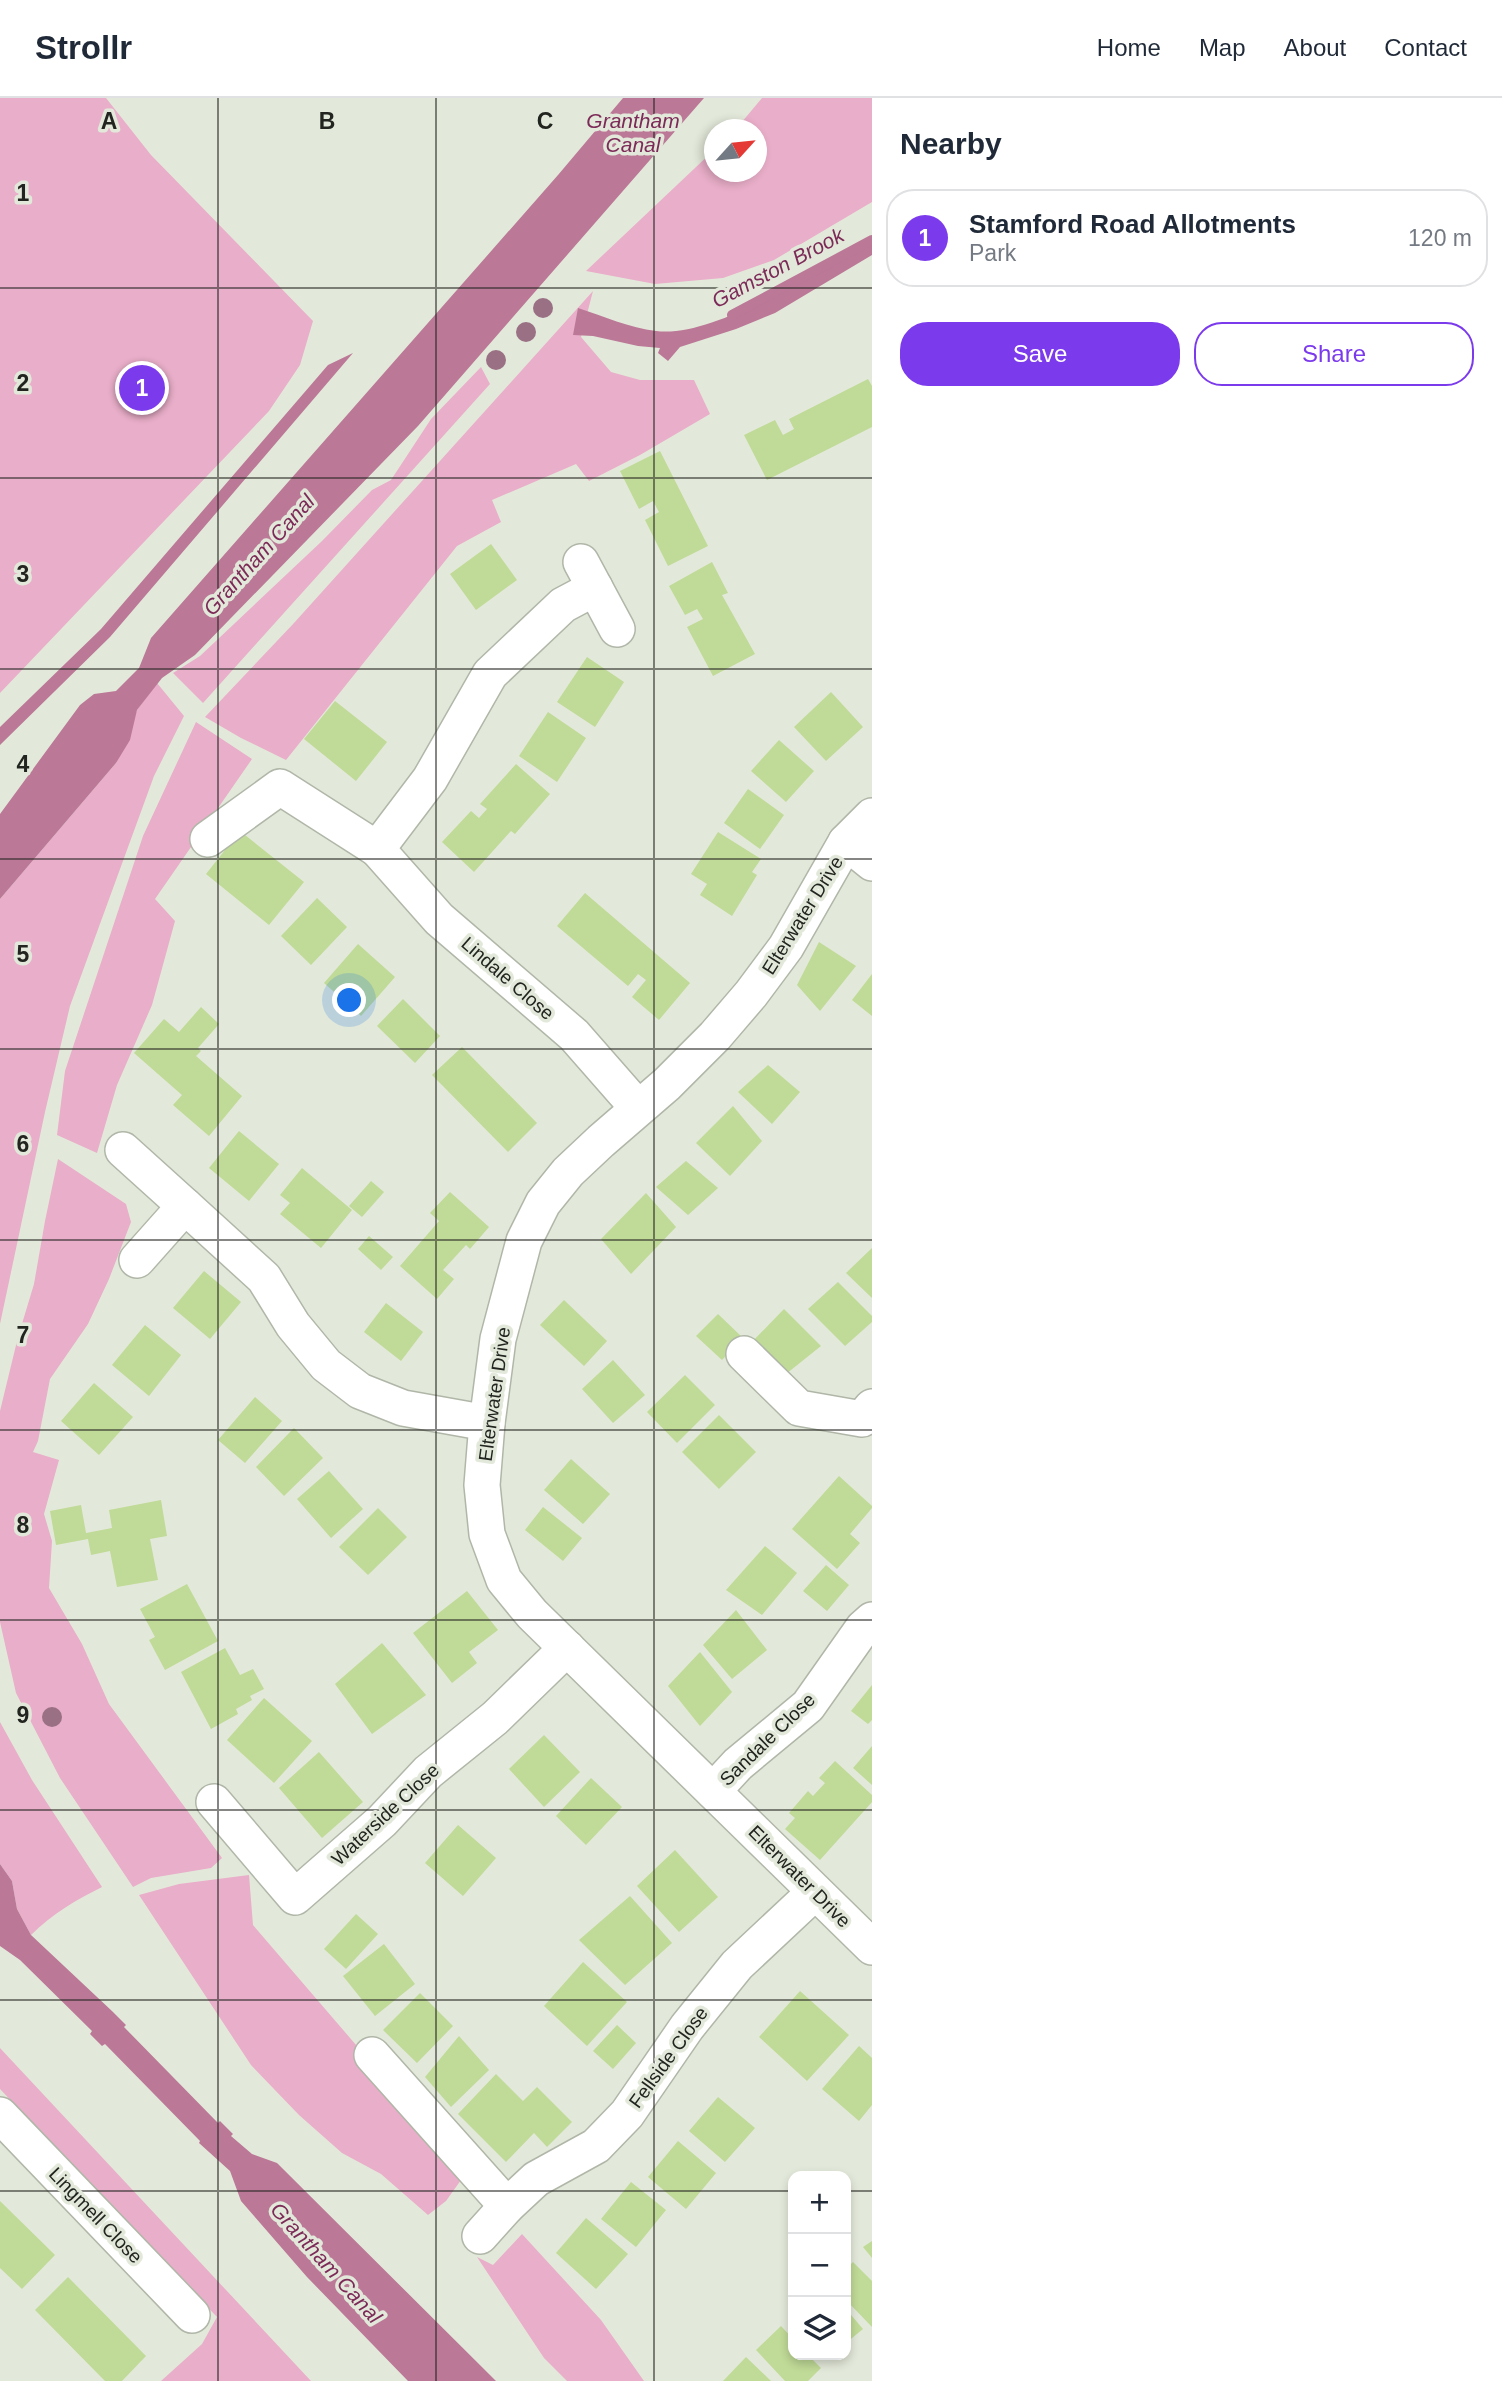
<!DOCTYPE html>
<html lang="en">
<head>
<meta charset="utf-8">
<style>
  body { margin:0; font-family:Helvetica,sans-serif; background:#f2f2f3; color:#1f2937 }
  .controls { position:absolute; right:21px; bottom:21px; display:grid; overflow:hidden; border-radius:14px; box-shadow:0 4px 10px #0003 }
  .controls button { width:63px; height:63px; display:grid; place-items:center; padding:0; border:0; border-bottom:2px solid #e0e1e3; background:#fff; color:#1f2937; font:35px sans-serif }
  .compass { position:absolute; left:704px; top:21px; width:63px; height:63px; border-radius:50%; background:#fff; box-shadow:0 4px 10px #0003; rotate:63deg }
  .you { position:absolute; left:350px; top:903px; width:24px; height:24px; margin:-18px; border:5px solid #fff; border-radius:50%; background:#1a73e8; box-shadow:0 0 0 10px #1a73e833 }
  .badge { display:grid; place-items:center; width:46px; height:46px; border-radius:50%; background:#7c3aed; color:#fff; font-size:23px; font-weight:700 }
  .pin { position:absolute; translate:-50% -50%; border:4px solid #fff; box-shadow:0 2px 7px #0006 }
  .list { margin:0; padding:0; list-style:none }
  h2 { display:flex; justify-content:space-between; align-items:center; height:91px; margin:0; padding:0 28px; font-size:30px }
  h2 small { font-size:23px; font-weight:400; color:#747a83 }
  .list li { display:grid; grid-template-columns:46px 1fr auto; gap:21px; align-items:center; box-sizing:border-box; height:98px; margin:0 14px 14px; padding:0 14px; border:2px solid #e0e1e3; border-radius:28px }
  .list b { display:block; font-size:26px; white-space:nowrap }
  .list p { margin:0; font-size:23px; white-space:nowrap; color:#747a83 }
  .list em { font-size:23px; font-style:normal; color:#747a83 }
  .actions { display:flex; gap:14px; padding:21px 28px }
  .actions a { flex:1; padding:16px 0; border:2px solid #7c3aed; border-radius:28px; text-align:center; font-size:24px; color:#7c3aed }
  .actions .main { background:#7c3aed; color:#fff }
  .icon { flex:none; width:38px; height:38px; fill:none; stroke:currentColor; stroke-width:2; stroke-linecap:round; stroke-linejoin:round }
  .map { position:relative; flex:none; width:872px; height:2283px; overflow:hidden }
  header { display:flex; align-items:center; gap:42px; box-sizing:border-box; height:98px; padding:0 35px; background:#fff; border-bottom:2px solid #e0e1e3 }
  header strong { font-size:33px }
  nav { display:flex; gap:38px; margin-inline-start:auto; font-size:24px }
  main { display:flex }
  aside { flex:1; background:#fff }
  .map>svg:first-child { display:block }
  .green { fill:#e9aec9 }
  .water { fill:#bb7897 }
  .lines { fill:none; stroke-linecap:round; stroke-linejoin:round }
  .stream { stroke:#bb7897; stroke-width:10 }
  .building { fill:#c0da97 }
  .minor-casing { stroke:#b0b7a8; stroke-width:38 }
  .minor { stroke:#fff; stroke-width:35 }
  .tree { fill:#9a7084 }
  .grid { fill:none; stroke:#22251f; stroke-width:2; stroke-opacity:0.55 }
  .labels { text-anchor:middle; stroke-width:7; stroke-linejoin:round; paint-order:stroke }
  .street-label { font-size:19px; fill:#22251f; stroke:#e3e9da }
  .water-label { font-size:21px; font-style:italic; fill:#7c2a57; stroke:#e3e9da }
  .grid-label { font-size:23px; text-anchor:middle; font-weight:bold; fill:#22251f; stroke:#e3e9da; stroke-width:7; stroke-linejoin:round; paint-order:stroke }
</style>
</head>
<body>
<header>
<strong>Strollr</strong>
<nav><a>Home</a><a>Map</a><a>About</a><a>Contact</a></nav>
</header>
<main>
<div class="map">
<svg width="872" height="2283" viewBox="0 0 872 2283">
  <rect width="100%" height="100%" fill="#e3e9da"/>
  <g class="green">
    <path d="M0 0H106L151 57 313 223 300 267 269 313 0 595Z"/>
    <path d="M762 0H872V104L774 162 723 180 655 186 586 173 714 52 715 74H757V32L736 31Z"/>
    <path d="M593 193 581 239 611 274 640 282H694L710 316 640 357 589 383 576 366 492 402 501 424 457 448 286 662 241 640 205 619 294 525Z"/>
    <path d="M481 269 490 286 203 605 173 575 200 558 322 443 372 392 391 382 431 321Z"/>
    <path d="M157 585 184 618 154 678 70 908 45 1014 0 1226V801L116 665 137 612Z"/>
    <path d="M196 624 252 661 155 801 175 823 152 907 117 987 97 1055 57 1037 65 973 143 738Z"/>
    <path d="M58 1061 126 1106 131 1124 109 1181 88 1226 50 1281 38 1343 33 1354 59 1362 44 1416 52 1443 49 1490 82 1546 109 1606 222 1760 211 1770 151 1780 133 1789 60 1680 16 1595 0 1524V1313L18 1239 34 1186 45 1123Z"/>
    <path d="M0 1624 32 1682 102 1789C76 1802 52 1816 31 1837L17 1811 12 1783 0 1766Z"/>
    <path d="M249 1777 253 1827 466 2075 446 2103 428 2117 381 2076 342 2055 299 2017 251 1967 139 1797 179 1786Z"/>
    <path d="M0 1950 311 2283H161L202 2246 217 2219 0 1991Z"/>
    <path d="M522 2136 601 2222 644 2283H567L544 2260 477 2159 493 2167Z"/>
  </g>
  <g class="water">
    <path d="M623 0H704L418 328 195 557 162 580 137 612 130 642 116 665 0 801V716L80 607 94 596 116 593 139 570 151 540 558 77Z"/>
    <path d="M872 140V157L775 215 736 231 680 249 668 263 658 255 660 250 638 248 593 238 573 237 578 210C603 218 630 230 656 233 714 241 822 170 872 140Z"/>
    <path d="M353 255 110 539 0 647V629L101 531 328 267Z"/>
    <path d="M0 1766 12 1783 17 1811 31 1837 113 1914 126 1927 124 1929 218 2025 220 2023 233 2036 231 2038 252 2056 277 2065 496 2283H408L307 2179 241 2103 230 2073 199 2045 200 2043 105 1946 102 1948 90 1936 92 1933 20 1862 0 1848Z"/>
  </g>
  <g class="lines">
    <path class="stream" d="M732 217 872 142"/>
  </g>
  <g class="building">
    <path d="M868 281 872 288V329L767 382 744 337 775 322 783 337 794 331 789 321Z"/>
    <path d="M660 353 708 448 668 468 645 422 659 414 653 403 639 411 620 373Z"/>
    <path d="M491 446 517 482 476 512 450 476Z"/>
    <path d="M712 464 728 495 722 497 755 556 713 578 687 529 703 521 697 511 685 517 669 488Z"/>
    <path d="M587 559 624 584 595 629 557 604Z"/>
    <path d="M831 594 863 629 826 663 794 629Z"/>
    <path d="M335 603 387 644 356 683 304 641Z"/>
    <path d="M548 614 586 640 557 684 519 658Z"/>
    <path d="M779 642 814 673 786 704 751 673Z"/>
    <path d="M516 666 550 696 515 736 511 733 474 774 442 744 471 713 479 720 487 711 480 706Z"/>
    <path d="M748 691 784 717 760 751 724 725Z"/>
    <path d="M240 733 304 784 269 827 206 776Z"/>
    <path d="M718 734 761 761 752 774 757 777 732 818 700 797 707 786 691 776Z"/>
    <path d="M585 795 690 885 659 922 632 899 646 882 638 876 628 888 557 828Z"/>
    <path d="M317 800 347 829 311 867 281 838Z"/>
    <path d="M819 844 856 868 820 913 797 887Z"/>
    <path d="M358 846 395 879 361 918 324 885Z"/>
    <path d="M872 876V918L852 902Z"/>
    <path d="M403 901 440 938 415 965 377 928Z"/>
    <path d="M201 909 219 926 198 950 201 953 196 958 242 998 209 1038 173 1007 182 997 134 955 164 921 179 934Z"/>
    <path d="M462 949 537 1025 508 1054 432 977Z"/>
    <path d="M768 967 800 994 772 1026 738 994Z"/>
    <path d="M733 1008 762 1043 730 1078 696 1045Z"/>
    <path d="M239 1033 279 1066 249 1103 209 1070Z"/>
    <path d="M686 1063 718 1090 688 1117 656 1089Z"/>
    <path d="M302 1070 352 1112 321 1150 280 1116 290 1105 280 1097Z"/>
    <path d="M371 1083 384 1094 362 1119 349 1108Z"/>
    <path d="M450 1094 489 1129 470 1151 466 1147 443 1172 454 1181 437 1201 400 1168 439 1123 430 1115Z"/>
    <path d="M646 1095 676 1129 631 1176 601 1141Z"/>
    <path d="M369 1138 393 1159 381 1172 358 1151Z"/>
    <path d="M872 1150V1200L846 1175Z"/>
    <path d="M204 1173 241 1204 210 1241 173 1210Z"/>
    <path d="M838 1184 872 1218V1224L845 1248 808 1211Z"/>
    <path d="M564 1202 607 1243 584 1268 540 1227Z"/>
    <path d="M386 1205 423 1234 401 1263 364 1234Z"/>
    <path d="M784 1211 821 1248 781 1280 751 1245Z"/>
    <path d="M718 1216 743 1240 722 1262 696 1238Z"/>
    <path d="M145 1227 181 1257 149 1298 112 1267Z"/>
    <path d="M613 1262 645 1297 613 1325 582 1291Z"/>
    <path d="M685 1277 715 1307 677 1345 647 1314Z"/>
    <path d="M94 1285 133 1319 99 1357 61 1323Z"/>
    <path d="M255 1299 282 1323 245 1365 218 1342Z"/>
    <path d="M719 1317 756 1354 719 1391 682 1354Z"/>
    <path d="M294 1330 323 1360 284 1398 256 1369Z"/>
    <path d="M571 1361 610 1396 583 1426 544 1392Z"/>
    <path d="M329 1373 363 1411 331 1440 297 1401Z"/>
    <path d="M839 1378 872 1408V1410L850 1436 860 1445 837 1471 792 1431Z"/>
    <path d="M161 1402 167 1438 150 1441 158 1482 117 1489 110 1453 91 1457 88 1441 56 1447 50 1413 81 1407 86 1435 112 1430 109 1412Z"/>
    <path d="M543 1409 582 1440 563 1463 525 1432Z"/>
    <path d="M378 1410 407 1439 368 1477 339 1449Z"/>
    <path d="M765 1448 797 1475 762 1517 726 1492Z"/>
    <path d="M826 1467 849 1487 827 1513 803 1493Z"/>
    <path d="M187 1486 218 1543 165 1572 149 1542 155 1539 140 1511Z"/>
    <path d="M467 1493 498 1532 469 1554 477 1565 452 1585 413 1535Z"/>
    <path d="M736 1512 767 1552 732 1581 703 1547Z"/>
    <path d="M382 1545 426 1597 372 1636 335 1586Z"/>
    <path d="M225 1550 240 1577 253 1571 264 1591 250 1598 252 1602 236 1611 238 1616 211 1631 181 1574Z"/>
    <path d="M700 1554 732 1594 700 1628 668 1588Z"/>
    <path d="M872 1587V1622L868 1626 851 1613Z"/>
    <path d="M264 1600 312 1643 274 1685 227 1642Z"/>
    <path d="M544 1637 580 1674 544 1709 509 1671Z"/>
    <path d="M872 1648V1687L853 1670Z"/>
    <path d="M319 1654 363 1704 322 1740 279 1690Z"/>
    <path d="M835 1663 872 1697V1704L820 1762 785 1731 795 1720 789 1715 808 1693 813 1698 825 1685 819 1680Z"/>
    <path d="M591 1680 622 1709 586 1747 556 1718Z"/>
    <path d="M458 1727 496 1760 463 1798 425 1765Z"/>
    <path d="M675 1752 718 1799 679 1834 637 1788Z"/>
    <path d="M630 1798 672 1845 625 1887 579 1842Z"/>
    <path d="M356 1816 378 1836 346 1871 324 1851Z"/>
    <path d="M384 1846 415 1886 375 1918 343 1878Z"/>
    <path d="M583 1864 627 1904 587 1948 544 1908Z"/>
    <path d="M800 1893 849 1937 807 1983 759 1939Z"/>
    <path d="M420 1895 453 1928 417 1965 383 1932Z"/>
    <path d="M617 1927 636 1945 613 1971 593 1953Z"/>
    <path d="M459 1938 489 1972 451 2009 425 1979Z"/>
    <path d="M859 1948 872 1960V2007L859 2023 822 1991Z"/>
    <path d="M496 1976 523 2003 537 1989 572 2024 547 2049 534 2035 506 2064 458 2016Z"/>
    <path d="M718 1999 755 2030 725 2064 689 2033Z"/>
    <path d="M678 2043 716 2075 686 2111 648 2079Z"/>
    <path d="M631 2084 666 2112 636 2149 601 2121Z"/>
    <path d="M0 2103 55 2157 22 2191 0 2170Z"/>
    <path d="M586 2120 628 2156 596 2191 556 2155Z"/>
    <path d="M872 2143V2160L863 2149Z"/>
    <path d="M853 2164 872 2183V2229L846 2202V2171Z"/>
    <path d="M68 2179 146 2258 122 2283H105L35 2212Z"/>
    <path d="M846 2211 863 2231 846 2245Z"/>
    <path d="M781 2228 793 2241V2257H808L821 2270 808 2283H785L756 2252Z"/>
    <path d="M746 2259 771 2283H723Z"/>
  </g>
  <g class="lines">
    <g class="minor-casing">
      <g id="minor">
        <path d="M581 464 617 531"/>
        <path d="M595 490 563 507 490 576 430 681 377 751 439 821 574 937 638 1010"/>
        <path d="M872 718 846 744 786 849 751 896 715 938 667 986 601 1043 568 1074 543 1105 524 1143 498 1241 487 1325 482 1387 487 1436 504 1482 532 1516 872 1849"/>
        <path d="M208 741 280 689 377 751"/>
        <path d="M846 744 872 765"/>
        <path d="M123 1052 185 1108"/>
        <path d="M137 1162 185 1108 264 1180 293 1227 326 1267 360 1293 403 1310 487 1325"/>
        <path d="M744 1256 799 1310 862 1321 872 1309"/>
        <path d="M713 1693 738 1666 808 1608 863 1530 872 1522"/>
        <path d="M214 1704 295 1799 382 1723 428 1674 495 1620 567 1550"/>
        <path d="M372 1957 507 2108"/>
        <path d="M0 2017 192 2217"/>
        <path d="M480 2138 507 2108 536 2081 596 2048 627 2016 687 1929 737 1867 815 1794"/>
      </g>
    </g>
    <use href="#minor" class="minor"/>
  </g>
  <g class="tree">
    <circle cx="543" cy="210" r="10"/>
    <circle cx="526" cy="234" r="10"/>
    <circle cx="496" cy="262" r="10"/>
    <circle cx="52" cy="1619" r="10"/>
  </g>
  <path class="grid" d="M218 0V2283M436 0V2283M654 0V2283M0 190H872M0 380H872M0 571H872M0 761H872M0 951H872M0 1142H872M0 1332H872M0 1522H872M0 1712H872M0 1902H872M0 2093H793M846 2093H872"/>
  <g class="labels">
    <g class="street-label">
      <text transform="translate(802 817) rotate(-58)" y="7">Elterwater Drive</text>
      <text transform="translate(508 880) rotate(41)" y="7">Lindale Close</text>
      <text transform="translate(494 1296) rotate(-82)" y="7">Elterwater Drive</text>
      <text transform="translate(767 1641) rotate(-44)" y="7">Sandale Close</text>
      <text transform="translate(385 1716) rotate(-43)" y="7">Waterside Close</text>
      <text transform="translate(800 1778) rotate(45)" y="7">Elterwater Drive</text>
      <text transform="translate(668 1959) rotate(-54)" y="7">Fellside Close</text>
      <text transform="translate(96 2117) rotate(46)" y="7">Lingmell Close</text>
    </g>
    <g class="water-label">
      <text x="633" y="30">Grantham<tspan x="633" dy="24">Canal</tspan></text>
      <text transform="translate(778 170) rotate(-28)" y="7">Gamston Brook</text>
      <text transform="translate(259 457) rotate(-48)" y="7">Grantham Canal</text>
      <text transform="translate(326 2165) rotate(48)" y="7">Grantham Canal</text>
    </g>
  </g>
  <g class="grid-label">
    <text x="109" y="31">A</text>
    <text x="327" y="31">B</text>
    <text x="545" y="31">C</text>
    <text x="23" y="103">1</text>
    <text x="23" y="293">2</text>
    <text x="23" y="484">3</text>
    <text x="23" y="674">4</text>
    <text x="23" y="864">5</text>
    <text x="23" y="1054">6</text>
    <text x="23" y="1245">7</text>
    <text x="23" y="1435">8</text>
    <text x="23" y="1625">9</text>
  </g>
</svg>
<div class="controls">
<button>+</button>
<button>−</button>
<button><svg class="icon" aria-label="layers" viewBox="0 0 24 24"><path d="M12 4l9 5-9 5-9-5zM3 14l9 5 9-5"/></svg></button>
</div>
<svg class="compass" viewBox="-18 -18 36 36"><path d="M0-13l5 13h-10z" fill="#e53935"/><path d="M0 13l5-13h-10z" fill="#747a83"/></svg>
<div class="you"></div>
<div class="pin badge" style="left:142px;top:290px">1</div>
</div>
<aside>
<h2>Nearby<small></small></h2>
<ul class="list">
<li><span class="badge">1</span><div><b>Stamford Road Allotments</b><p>Park</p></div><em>120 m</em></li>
</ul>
<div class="actions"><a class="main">Save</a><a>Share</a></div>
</aside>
</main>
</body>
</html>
